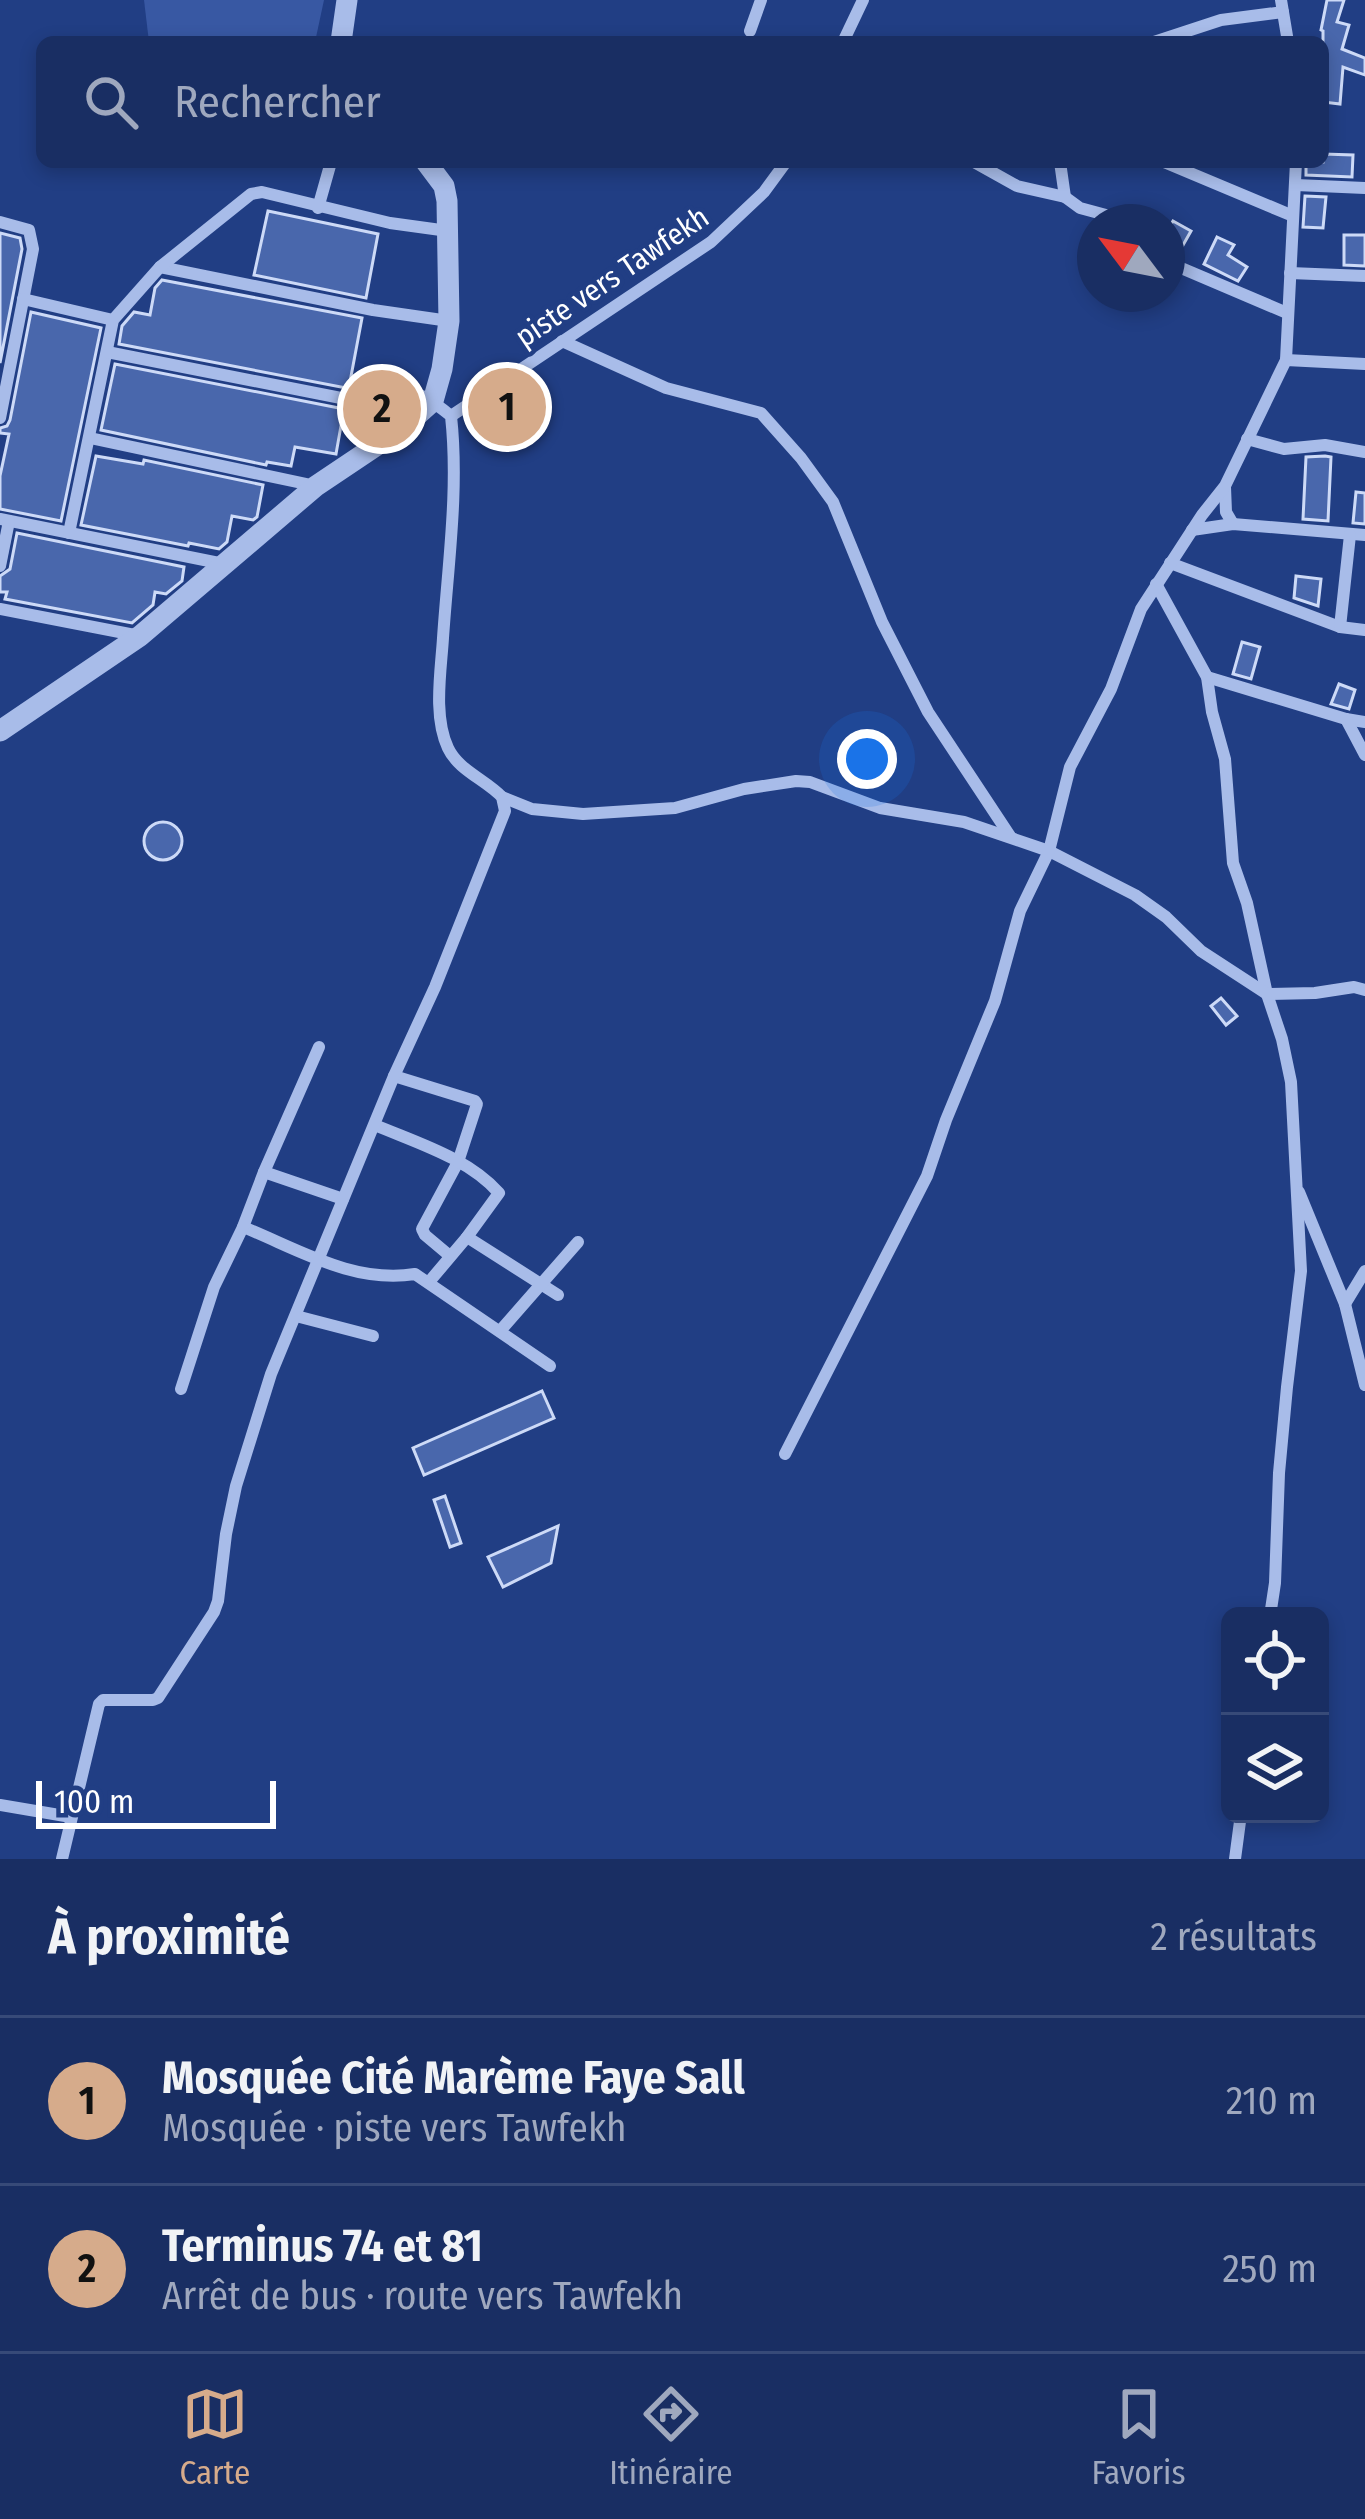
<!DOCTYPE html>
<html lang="fr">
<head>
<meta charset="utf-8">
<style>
  body { margin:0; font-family:"Fira Sans Condensed",sans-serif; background:#223669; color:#f1f3f6 }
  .controls { position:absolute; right:36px; bottom:36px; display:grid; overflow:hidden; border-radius:18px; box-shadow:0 6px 18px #0003 }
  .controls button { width:108px; height:108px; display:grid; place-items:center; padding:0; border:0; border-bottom:3px solid #374a78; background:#192e63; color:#f1f3f6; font:60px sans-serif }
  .compass { position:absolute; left:1077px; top:204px; width:108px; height:108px; border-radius:50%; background:#192e63; box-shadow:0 6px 18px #0003; rotate:302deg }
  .scale { position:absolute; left:36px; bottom:30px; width:240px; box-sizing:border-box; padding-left:12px; border:6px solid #fff; border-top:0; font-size:33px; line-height:42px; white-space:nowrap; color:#fff; -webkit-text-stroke:9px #213e84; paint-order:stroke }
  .you { position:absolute; left:867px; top:759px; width:42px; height:42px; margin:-30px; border:9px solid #fff; border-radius:50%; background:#1a73e8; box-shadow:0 0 0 18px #1a73e833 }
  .badge { display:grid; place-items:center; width:78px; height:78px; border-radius:50%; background:#d6ab8b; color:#111; font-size:39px; font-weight:700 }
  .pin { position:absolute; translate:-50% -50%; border:6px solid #fff; box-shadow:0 3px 12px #0006 }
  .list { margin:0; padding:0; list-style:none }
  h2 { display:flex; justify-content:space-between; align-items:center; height:156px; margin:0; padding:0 48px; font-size:51px }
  h2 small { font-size:39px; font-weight:400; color:#9fa8be }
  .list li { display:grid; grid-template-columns:78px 1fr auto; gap:36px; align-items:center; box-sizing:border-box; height:168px; padding:0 48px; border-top:3px solid #374a78 }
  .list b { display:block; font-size:45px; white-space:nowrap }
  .list p { margin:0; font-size:39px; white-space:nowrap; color:#9fa8be }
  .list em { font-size:39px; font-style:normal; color:#9fa8be }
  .icon { flex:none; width:66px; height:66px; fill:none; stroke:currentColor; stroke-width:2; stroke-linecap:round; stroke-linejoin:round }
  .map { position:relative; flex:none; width:1365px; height:1859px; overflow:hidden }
  .search { position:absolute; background:#192e63; box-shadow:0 6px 18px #0003; left:36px; right:36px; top:36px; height:132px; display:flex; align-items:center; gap:30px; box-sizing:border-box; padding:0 42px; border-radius:18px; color:#9fa8be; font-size:45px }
  .sheet { height:492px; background:#192e63 }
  nav { display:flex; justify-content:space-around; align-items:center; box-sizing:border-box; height:168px; border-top:3px solid #374a78; background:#192e63; font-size:33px; color:#9fa8be }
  nav a { display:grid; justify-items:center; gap:6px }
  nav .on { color:#d6ab8b }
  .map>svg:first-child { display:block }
  .green { fill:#3858a3 }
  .building { fill:#4967ac; stroke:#cddaf7; stroke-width:3 }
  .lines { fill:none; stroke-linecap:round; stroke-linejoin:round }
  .minor { stroke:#a8bce9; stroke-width:12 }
  .tertiary { stroke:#a8bce9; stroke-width:21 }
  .labels { text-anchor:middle; stroke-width:9; stroke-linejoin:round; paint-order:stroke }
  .street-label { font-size:30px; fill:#fff; stroke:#213e84 }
</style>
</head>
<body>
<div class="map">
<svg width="1365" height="1859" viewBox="0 0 1365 1859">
  <rect width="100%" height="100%" fill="#213e84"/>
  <path class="green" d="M144 0H324L315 42H149Z"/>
  <g class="building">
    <path d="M1327 0H1344L1337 22 1349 25 1342 49 1365 58V75L1343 67 1340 104 1323 102V31L1321 30Z"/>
    <path d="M1323 154 1353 155 1352 177 1306 175V162H1323Z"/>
    <path d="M1305 196 1326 197 1323 228 1303 227Z"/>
    <path d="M268 211 378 234 366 298 254 275Z"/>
    <path d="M1173 221 1191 231 1178 254 1167 248V231Z"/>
    <path d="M0 233 20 238 22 249 0 363Z"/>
    <path d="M1344 235H1365V266L1344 265Z"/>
    <path d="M1217 237 1234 245 1228 255 1247 267 1238 281 1204 264Z"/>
    <path d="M162 280 362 318 349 387 346 388 119 344 122 326 134 312 150 315 155 288Z"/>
    <path d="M31 312 101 328 61 521 0 509V476L9 434 0 433V428L7 426 10 420Z"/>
    <path d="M115 364 344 409 336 454 295 447 291 466 267 462 266 465 101 430Z"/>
    <path d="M505 392 523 397 511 433 493 428 496 419 490 417 496 398Z"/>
    <path d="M96 456 143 464 144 460 263 485 257 517 253 520 232 516 227 542 219 549 189 543 188 546 81 525Z"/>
    <path d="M1325 456 1331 457 1328 521 1303 519 1306 457Z"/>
    <path d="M1356 492 1365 493V524L1353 523Z"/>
    <path d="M17 533 184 567 182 581 166 594 155 592 153 605 132 623 5 599 7 592H0V576L10 569Z"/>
    <path d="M1296 576 1321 579 1318 606 1294 598Z"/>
    <path d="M1242 642 1260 647 1251 679 1233 674Z"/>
    <path d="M1339 684 1355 690 1349 709 1331 704Z"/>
    <circle cx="163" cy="841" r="19"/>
    <path d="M1221 998 1237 1016 1226 1025 1211 1006Z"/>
    <path d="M542 1391 554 1418 424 1475 413 1448Z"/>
    <path d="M445 1496 461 1543 450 1547 434 1500Z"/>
    <path d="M558 1526 551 1563 503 1587 488 1557Z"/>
  </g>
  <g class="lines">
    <g class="minor">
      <path d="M1281 0 1288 42"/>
      <path d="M750 31 761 0"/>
      <path d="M843 42 863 0"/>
      <path d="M1154 42 1221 20 1283 12"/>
      <path d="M974 162 1017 186 1065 197 1080 208 1106 215 1122 222"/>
      <path d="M1060 162 1065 197"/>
      <path d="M1164 162 1293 216"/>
      <path d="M1296 185 1365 188"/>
      <path d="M318 208 331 162"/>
      <path d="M0 222 29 230 33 249 0 418"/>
      <path d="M1167 262 1287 313"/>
      <path d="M160 267 373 310 449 321"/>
      <path d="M1290 273 1365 276"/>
      <path d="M23 299 113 320"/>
      <path d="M562 341 666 388 761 413 801 458 833 502 882 622 928 712 1010 836"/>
      <path d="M1286 360 1365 364"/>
      <path d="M451 416 711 242 764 192 786 162"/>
      <path d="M90 438 316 486"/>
      <path d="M1247 439 1284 449 1325 445 1365 452"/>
      <path d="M1225 487 1226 512 1233 524"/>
      <path d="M0 519 224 564"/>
      <path d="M1192 530 1233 524 1365 535"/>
      <path d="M69 533 113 320 160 267 251 194 262 192 390 223 448 231"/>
      <path d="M1170 563 1340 627 1365 630"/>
      <path d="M0 566 9 521"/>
      <path d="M1156 584 1207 677 1212 712 1225 759 1233 863 1247 903 1267 994 1282 1039 1291 1082 1301 1271 1287 1387 1279 1473 1275 1583 1270 1616"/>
      <path d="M0 609 140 636"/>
      <path d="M1340 627 1350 535"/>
      <path d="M1207 677 1346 719 1365 722"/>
      <path d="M1346 719 1365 755"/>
      <path d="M502 797 532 809 583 814 675 808 744 789 796 781 810 782 880 808 964 822 1049 851 1135 895 1166 917 1201 951 1267 994 1315 993 1354 987 1365 990"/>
      <path d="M394 1076 475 1101 477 1104 458 1162 422 1229 425 1235 450 1256"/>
      <path d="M375 1125C417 1143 468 1158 499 1193L467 1237 429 1282"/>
      <path d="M264 1172 343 1199"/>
      <path d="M1299 1192 1345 1304 1365 1385"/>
      <path d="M243 1227C298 1249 353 1284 415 1274L550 1366"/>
      <path d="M467 1237 558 1295"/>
      <path d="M1345 1304 1365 1271"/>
      <path d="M296 1316 373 1336"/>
      <path d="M500 1331 578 1242"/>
      <path d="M181 1389 214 1287 243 1227 264 1172 319 1047"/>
      <path d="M785 1454 927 1176 946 1120 995 1001 1020 911 1049 851 1070 767 1111 689 1141 609 1202 515 1225 486 1286 360 1296 162"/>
      <path d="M0 1805 71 1817"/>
      <path d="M62 1859 99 1704 103 1700H153L158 1698 214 1612 218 1601 226 1534 236 1486 271 1374 394 1076 435 987 505 811 502 797C486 780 458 770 448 748 433 716 441 671 443 638 448 564 459 489 451 416 433 401 411 386 386 388 372 389 360 397 346 399L107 352"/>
      <path d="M1235 1859 1241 1814"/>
    </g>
    <g class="tertiary">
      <path d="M341 42 347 0"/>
      <path d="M0 731 140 636 316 486 404 427 433 401 442 369 449 321 447 201 444 186 426 162"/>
    </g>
  </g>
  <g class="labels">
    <g class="street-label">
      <text transform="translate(612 277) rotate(-34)" y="10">piste vers Tawfekh</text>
    </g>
  </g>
</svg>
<div class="controls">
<button><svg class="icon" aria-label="locate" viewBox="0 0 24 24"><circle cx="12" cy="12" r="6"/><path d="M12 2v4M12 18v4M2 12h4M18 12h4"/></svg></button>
<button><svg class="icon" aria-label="layers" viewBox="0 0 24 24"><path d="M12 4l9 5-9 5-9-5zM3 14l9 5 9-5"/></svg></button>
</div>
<svg class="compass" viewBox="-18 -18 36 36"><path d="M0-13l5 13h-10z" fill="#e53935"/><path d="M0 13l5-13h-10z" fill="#9fa8be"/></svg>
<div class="scale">100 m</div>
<div class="you"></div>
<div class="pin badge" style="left:507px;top:407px">1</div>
<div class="pin badge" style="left:382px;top:409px">2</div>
<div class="search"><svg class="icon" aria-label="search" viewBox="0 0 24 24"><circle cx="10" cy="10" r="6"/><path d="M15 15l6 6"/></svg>Rechercher</div>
</div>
<section class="sheet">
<h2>À proximité<small>2 résultats</small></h2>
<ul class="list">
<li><span class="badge">1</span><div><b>Mosquée Cité Marème Faye Sall</b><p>Mosquée · piste vers Tawfekh</p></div><em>210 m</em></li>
<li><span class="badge">2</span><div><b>Terminus 74 et 81</b><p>Arrêt de bus · route vers Tawfekh</p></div><em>250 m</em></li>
</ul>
</section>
<nav>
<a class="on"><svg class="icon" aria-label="map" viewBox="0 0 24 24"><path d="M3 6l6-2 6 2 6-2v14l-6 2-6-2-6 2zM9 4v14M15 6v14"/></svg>Carte</a>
<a><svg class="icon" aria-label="directions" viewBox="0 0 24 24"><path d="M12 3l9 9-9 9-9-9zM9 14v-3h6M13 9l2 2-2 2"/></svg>Itinéraire</a>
<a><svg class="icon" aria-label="saved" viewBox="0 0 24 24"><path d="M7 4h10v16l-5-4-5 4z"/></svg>Favoris</a>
</nav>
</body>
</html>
